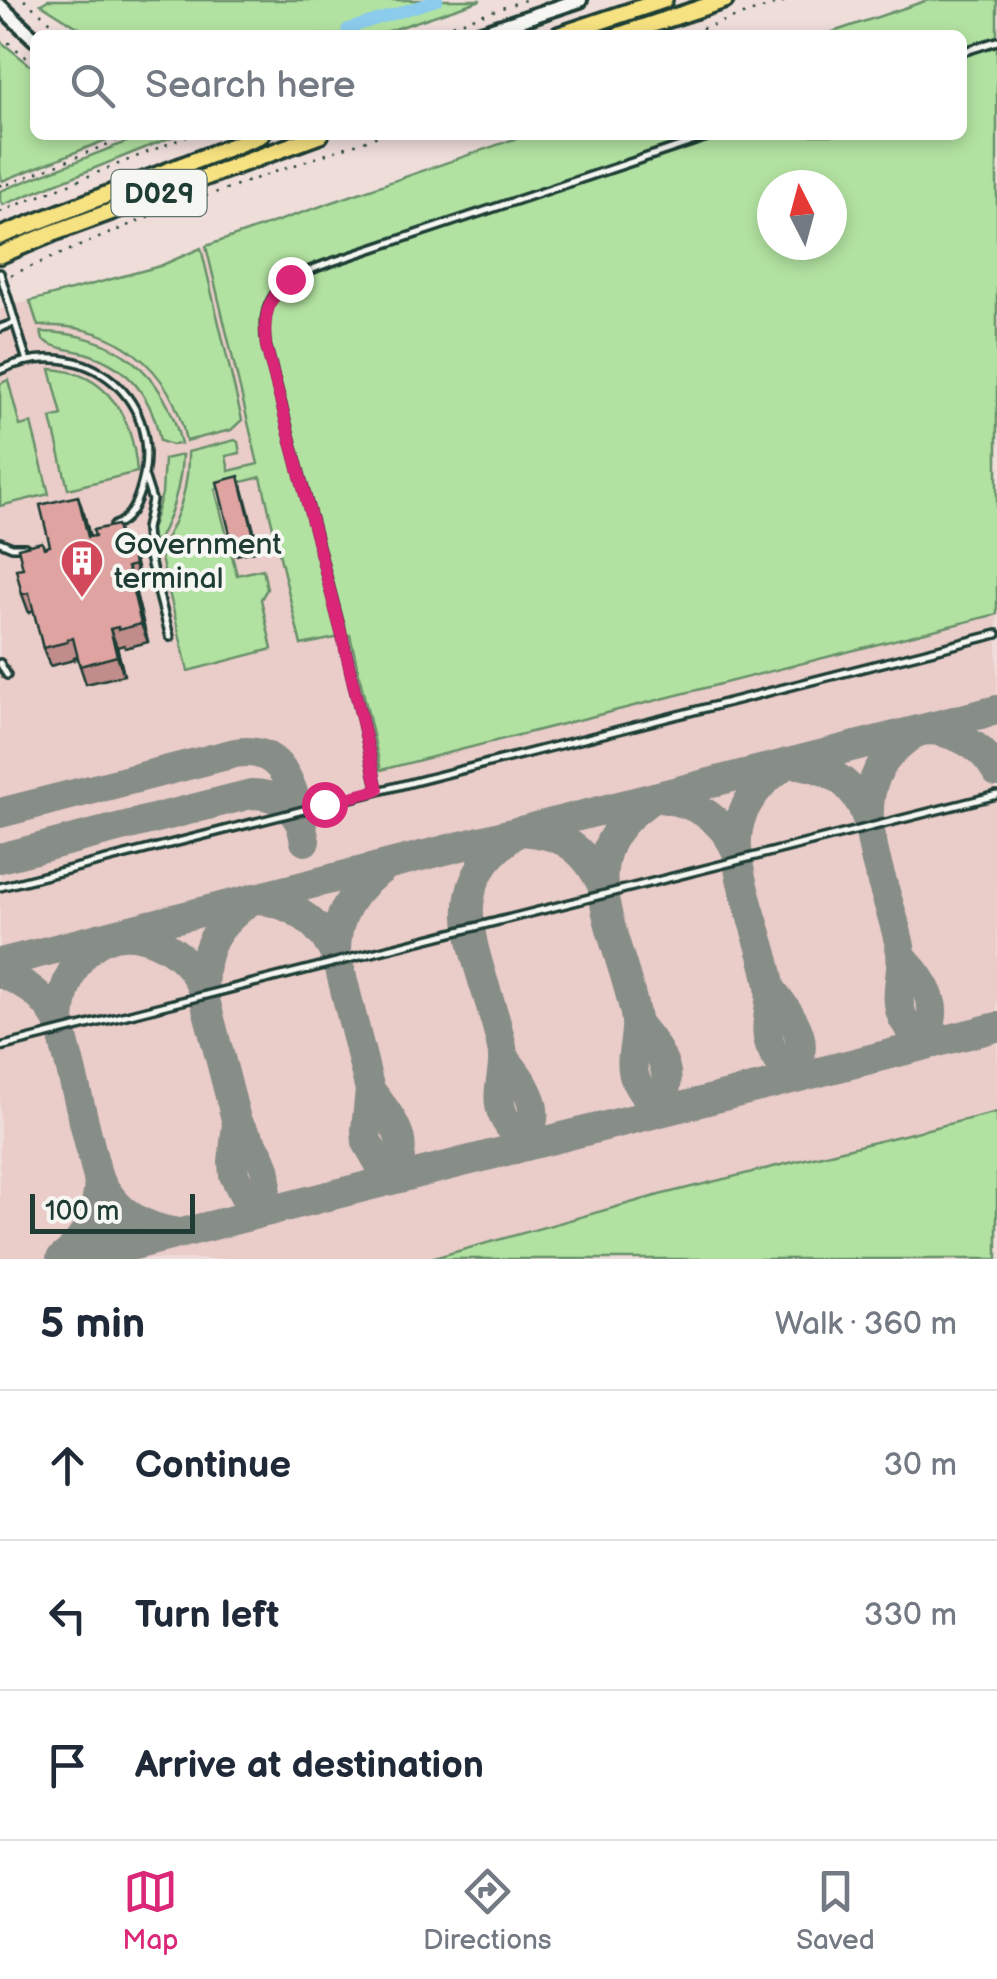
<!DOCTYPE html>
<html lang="en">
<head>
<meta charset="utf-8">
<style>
  body { margin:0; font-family:"Balsamiq Sans",sans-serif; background:#f6f6f7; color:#1f2937 }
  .compass { position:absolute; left:757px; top:170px; width:90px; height:90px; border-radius:50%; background:#fff; box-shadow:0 5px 15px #0003; rotate:354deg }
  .scale { position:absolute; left:30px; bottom:25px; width:165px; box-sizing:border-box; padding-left:10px; border:5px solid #1f3d34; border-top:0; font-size:28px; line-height:35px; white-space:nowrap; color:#1f3d34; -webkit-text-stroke:8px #f6f6f2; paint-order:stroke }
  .stop { position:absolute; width:30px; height:30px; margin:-22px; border:8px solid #db2777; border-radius:50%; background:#fff }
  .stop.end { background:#db2777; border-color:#fff; box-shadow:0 2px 10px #0008 }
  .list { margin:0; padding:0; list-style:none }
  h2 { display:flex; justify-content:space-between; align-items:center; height:130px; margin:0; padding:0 40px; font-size:42px }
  h2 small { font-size:32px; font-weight:400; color:#747a83 }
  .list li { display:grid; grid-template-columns:65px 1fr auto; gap:30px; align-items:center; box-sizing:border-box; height:150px; padding:0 40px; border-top:2px solid #e0e1e3 }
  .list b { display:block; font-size:38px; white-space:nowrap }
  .list em { font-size:32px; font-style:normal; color:#747a83 }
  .icon { flex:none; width:55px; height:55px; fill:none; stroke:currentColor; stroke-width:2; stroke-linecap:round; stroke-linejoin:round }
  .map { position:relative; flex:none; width:997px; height:1259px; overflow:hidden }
  .search { position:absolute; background:#fff; box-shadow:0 5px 15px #0003; left:30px; right:30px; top:30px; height:110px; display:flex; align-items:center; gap:25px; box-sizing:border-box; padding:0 35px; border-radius:15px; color:#747a83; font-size:38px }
  .sheet { height:580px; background:#fff }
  nav { display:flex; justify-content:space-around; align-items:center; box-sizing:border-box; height:140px; border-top:2px solid #e0e1e3; background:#fff; font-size:28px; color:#747a83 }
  nav a { display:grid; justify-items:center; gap:5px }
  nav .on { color:#db2777 }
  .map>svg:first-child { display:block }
  .built { fill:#eaccc9; fill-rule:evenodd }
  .green { fill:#b2e2a1; stroke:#68906a; stroke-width:2.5; fill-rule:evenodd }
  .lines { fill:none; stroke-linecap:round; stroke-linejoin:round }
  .canal { stroke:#8bcbec; stroke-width:11 }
  .taxiway { stroke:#878d87; stroke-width:30 }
  .lane-casing { stroke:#1f3d34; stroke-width:12 }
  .secondary-casing { stroke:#1f3d34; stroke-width:20 }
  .highway-casing { stroke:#1f3d34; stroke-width:22 }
  .path { stroke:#1f3d34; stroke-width:2.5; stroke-dasharray:2.5 8; stroke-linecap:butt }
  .lane { stroke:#f6f6f2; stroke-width:5 }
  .secondary { stroke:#f6f6f2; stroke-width:12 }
  .highway { stroke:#f7e281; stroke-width:15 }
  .wall { fill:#c08d8b; stroke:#1f3d34; stroke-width:2.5 }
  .shaded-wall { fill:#9c7371; stroke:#1f3d34; stroke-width:2.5 }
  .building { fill:#dfa4a2; stroke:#1f3d34; stroke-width:2.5 }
  .route { stroke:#db2777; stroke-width:12 }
  .labels { text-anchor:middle; stroke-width:8; stroke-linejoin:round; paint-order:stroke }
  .shield { fill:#f6f6f2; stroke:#60746d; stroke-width:2.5 }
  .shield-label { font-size:28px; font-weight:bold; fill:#1f3d34 }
  .poi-label { font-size:30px; fill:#1f3d34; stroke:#f6f6f2; text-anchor:start }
</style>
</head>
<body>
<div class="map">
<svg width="997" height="1259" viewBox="0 0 997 1259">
  <rect width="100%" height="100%" fill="#efddda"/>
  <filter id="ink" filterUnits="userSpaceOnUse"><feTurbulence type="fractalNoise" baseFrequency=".01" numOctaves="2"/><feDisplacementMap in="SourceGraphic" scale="20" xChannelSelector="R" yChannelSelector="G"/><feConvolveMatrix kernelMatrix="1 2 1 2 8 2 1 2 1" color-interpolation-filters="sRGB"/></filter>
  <g filter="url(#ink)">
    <path class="built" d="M928 0H997V1259H0V309L160 266 207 246 526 135H962V35H824ZM772 185H832V245H772Z"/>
    <g class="green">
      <path d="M48 0H481L377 35H90L41 4Z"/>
      <path d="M928 0H997V614L381 770 350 635 301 645 261 477 215 489 237 575 263 569 267 589 261 599 272 649 188 671 159 550C178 521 189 487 188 452L235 440 238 442 240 453 226 456 229 471 258 464 206 246 526 135H962V35H824ZM772 185H832V245H772Z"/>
      <path d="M0 41 35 69V135H119L2 181 0 172Z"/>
      <path d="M144 135H177L3 205 0 200V191Z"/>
      <path d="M201 248 242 420 231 430 186 441C172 366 113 322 38 326L30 301 160 266Z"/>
      <path d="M41 332C114 333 165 371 181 444L172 445 160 441C153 399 130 367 88 354 72 349 57 350 43 340Z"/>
      <path d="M50 369C109 372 133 419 137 472L68 489 51 418 62 415Z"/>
      <path d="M8 380 20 426 31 423 49 494 0 506V384Z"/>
      <path d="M182 455C181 485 173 512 159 539L152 540 151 530 162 494 164 459Z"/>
      <path d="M997 1112V1259H430L659 1195Z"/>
    </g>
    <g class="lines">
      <path class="canal" d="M347 29 438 0"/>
      <g class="taxiway">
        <path d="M0 813 235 753C291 744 295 801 305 841"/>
        <path d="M0 858 251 794C273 794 288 802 299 821"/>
        <path d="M381 870C352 890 335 917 336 953L370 1090 366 1129 367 1142 379 1163 390 1172 403 1177"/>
        <path d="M902 956C927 986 950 1016 912 1048"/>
        <path d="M0 963 997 710"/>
        <path d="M0 973C27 983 47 998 60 1025L118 1259"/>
        <path d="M771 989C794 1020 819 1048 782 1081"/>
        <path d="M636 1022C661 1053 684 1082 648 1115"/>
        <path d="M60 1025C60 970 96 915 157 942 179 952 195 968 203 991"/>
        <path d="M934 1043C921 1038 911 1032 904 1020 892 997 904 975 901 952 891 888 837 802 896 748 912 733 921 727 943 732 967 738 985 750 997 772"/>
        <path d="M503 1056C527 1086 551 1117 515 1149"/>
        <path d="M804 1075C788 1070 777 1063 771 1047 762 1027 773 1007 770 986 764 940 730 874 738 829 743 800 764 780 787 763 825 765 856 781 867 819"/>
        <path d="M370 1090C393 1120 420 1151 381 1182"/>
        <path d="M670 1109C654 1104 643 1097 636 1081 627 1061 638 1041 636 1020 630 974 595 907 604 862 609 832 630 814 654 797 692 801 721 815 737 852"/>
        <path d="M237 1123C261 1155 284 1182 248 1216"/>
        <path d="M536 1143C520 1138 510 1131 503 1115 494 1095 505 1075 503 1054 497 1008 462 942 470 897 475 867 496 848 519 831 561 833 584 847 602 885"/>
        <path d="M269 1211 257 1206 245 1197 234 1175 233 1162 237 1123 204 996C200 948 216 925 254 898 294 903 324 924 338 962"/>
        <path d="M61 1259C88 1238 98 1213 99 1179 116 1212 142 1228 179 1233"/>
        <path d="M79 1259 997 1027"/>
      </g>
      <g class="lane-casing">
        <g id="lane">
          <path d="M962 52 997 41"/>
          <path d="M0 273 27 361"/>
          <path d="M0 328 14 323"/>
          <path d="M0 370C85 331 169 399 140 491 135 507 129 520 113 526"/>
          <path d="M145 478 152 500 146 529 148 553 170 637"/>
          <path d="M0 542 12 547H25"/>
          <path d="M0 663 7 675"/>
          <path d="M378 790 342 635 266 345C259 295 282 280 326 264L713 135"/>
          <path d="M0 887 997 634"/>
          <path d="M0 1047 997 795"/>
        </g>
      </g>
      <g class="secondary-casing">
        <g id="secondary">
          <path d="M0 6 35 39"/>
          <path d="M475 35 580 0"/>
        </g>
      </g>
      <g class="highway-casing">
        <g id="highway">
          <path d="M559 35 664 0"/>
          <path d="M620 35 725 0"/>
          <path d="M0 236 261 135"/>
          <path d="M0 255 53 233 320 135"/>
        </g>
      </g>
      <g class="path">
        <path d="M24 0 67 35"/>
        <path d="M423 35 525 0"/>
        <path d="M682 35 789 0"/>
        <path d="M0 36 35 64"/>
        <path d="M0 184 1 187 131 135"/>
        <path d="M0 212 190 135"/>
        <path d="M11 275 160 212 381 135"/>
      </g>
      <use href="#lane" class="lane"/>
      <use href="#secondary" class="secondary"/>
      <use href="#highway" class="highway"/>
    </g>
    <g class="wall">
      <path d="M242 485 259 550 236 555 233 546Z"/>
      <path d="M84 514 90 537 123 543 129 541 141 584 134 586 148 642 125 648 124 645 117 647 124 675 86 684 77 657 74 658V660L50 666 43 648 34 611 29 613 22 594 23 568 45 548 50 546Z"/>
    </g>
    <g class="shaded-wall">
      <path d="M78 496 84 514 94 555 88 537Z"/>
      <path d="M129 541 135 560 141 584 134 565Z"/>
      <path d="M127 567 134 586 148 642 141 624Z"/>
      <path d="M110 629 117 647 124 675 117 656Z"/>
    </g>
    <g class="building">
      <path d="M239 476 255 540 233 546 217 482Z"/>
      <path d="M78 496 88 537 95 536 93 530 117 525 121 543 129 541 134 565 127 567 141 624 118 630V627L110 629 117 656 80 666 73 638 67 640V642L43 648 29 593 22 594 16 569 23 568 18 548 42 542 44 548 50 546 40 505Z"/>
    </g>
  </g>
  <g class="lines" filter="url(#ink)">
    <path class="route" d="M290 279C267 298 263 317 266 346L342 636 378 790 324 804"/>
  </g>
  <defs>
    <g id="building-pin" transform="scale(2.25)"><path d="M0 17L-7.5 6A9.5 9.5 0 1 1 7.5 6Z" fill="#d1495b" stroke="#f6f6f2"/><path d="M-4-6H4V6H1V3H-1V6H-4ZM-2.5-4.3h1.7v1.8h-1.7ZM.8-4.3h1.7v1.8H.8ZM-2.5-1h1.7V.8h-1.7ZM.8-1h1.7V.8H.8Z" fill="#fff"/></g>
  </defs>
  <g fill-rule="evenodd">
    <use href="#building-pin" x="82" y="561"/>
  </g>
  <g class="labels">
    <rect class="shield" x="111.5" y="170" width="95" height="46" rx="8"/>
    <g class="shield-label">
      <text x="159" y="203">D029</text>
    </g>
    <g class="poi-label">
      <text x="114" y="554">Government<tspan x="114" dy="34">terminal</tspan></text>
    </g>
  </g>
</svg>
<svg class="compass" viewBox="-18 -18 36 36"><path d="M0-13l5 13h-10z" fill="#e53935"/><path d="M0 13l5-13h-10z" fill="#747a83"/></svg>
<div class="scale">100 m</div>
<div class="stop" style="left:324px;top:804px"></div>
<div class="stop end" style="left:290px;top:279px"></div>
<div class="search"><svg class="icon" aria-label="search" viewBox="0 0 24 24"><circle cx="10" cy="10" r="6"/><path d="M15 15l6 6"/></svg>Search here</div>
</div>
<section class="sheet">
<h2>5 min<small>Walk · 360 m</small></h2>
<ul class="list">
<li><svg class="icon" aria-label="ahead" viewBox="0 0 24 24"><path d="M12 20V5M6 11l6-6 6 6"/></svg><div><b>Continue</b></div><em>30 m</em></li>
<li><svg class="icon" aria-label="left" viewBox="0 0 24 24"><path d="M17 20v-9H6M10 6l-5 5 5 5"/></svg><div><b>Turn left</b></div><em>330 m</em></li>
<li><svg class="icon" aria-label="arrive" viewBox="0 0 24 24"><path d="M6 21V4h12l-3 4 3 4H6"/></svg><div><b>Arrive at destination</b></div></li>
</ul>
</section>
<nav>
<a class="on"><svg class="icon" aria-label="map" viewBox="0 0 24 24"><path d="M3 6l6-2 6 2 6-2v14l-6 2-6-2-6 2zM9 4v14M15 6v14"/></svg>Map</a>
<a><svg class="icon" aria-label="directions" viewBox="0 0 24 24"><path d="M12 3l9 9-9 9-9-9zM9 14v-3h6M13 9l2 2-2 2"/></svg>Directions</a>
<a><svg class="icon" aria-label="saved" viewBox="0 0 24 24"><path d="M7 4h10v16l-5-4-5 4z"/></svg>Saved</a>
</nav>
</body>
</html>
